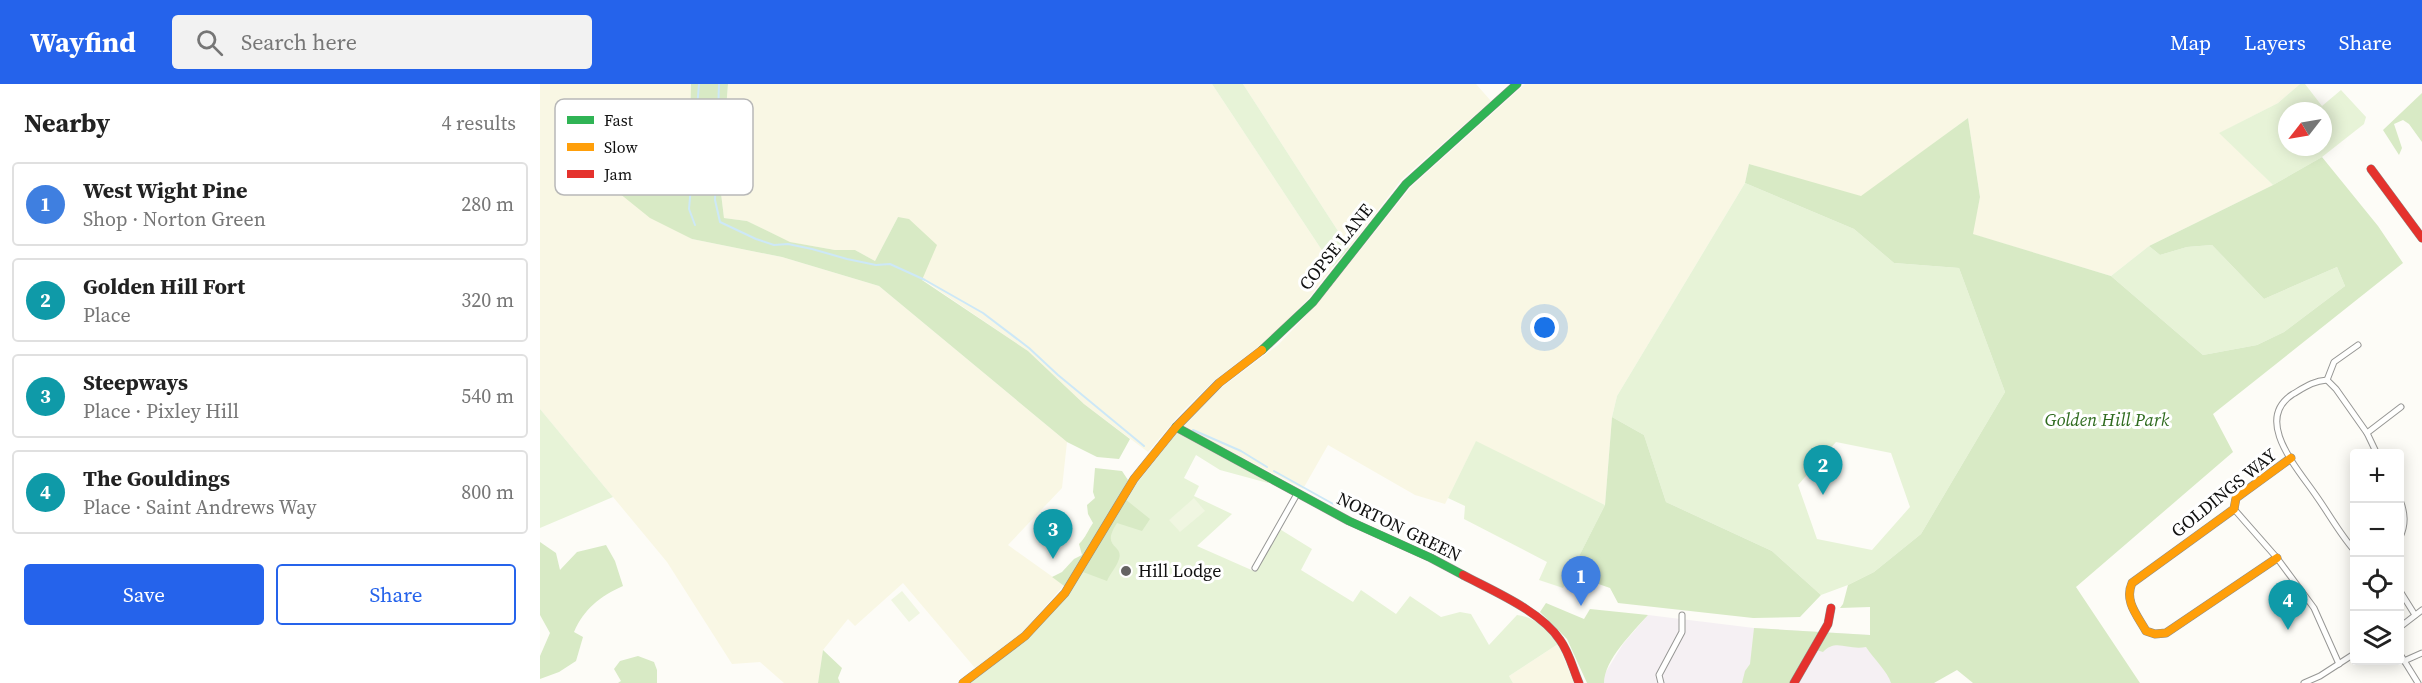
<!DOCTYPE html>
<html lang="en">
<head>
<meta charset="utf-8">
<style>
  body { margin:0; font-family:"Source Serif 4",serif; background:#f2f2f2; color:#222 }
  .controls { position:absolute; right:18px; bottom:18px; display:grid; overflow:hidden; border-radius:6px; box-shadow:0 3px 15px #0003 }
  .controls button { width:54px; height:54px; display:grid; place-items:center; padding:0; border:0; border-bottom:2px solid #e0e0e0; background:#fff; color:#222; font:30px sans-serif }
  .compass { position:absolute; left:1738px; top:18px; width:54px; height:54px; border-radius:50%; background:#fff; box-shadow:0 3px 15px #0003; rotate:239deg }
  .you { position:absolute; left:1005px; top:244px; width:21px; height:21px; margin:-15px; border:4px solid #fff; border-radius:50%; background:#1a73e8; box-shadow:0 0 0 9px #1a73e833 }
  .badge { display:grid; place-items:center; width:39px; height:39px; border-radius:50%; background:#2563eb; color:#fff; font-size:20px; font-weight:700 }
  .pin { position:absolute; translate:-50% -50px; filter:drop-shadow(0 2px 3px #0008) }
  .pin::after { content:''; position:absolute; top:32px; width:21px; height:18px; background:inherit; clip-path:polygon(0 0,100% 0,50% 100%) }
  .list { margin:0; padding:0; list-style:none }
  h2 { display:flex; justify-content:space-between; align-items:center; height:78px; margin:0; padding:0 24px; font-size:26px }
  h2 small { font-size:20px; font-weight:400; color:#767676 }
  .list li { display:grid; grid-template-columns:39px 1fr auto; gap:18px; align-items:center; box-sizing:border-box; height:84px; margin:0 12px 12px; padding:0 12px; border:2px solid #e0e0e0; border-radius:6px }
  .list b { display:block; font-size:22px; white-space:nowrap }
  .list p { margin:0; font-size:20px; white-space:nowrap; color:#767676 }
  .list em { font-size:20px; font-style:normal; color:#767676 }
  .actions { display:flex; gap:12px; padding:18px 24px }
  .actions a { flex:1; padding:14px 0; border:2px solid #2563eb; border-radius:6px; text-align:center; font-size:21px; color:#2563eb }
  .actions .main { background:#2563eb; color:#fff }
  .icon { flex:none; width:33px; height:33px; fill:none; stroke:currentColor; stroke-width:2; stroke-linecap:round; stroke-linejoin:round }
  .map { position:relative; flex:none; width:1882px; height:599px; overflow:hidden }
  header { display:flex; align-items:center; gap:36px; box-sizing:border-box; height:84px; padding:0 30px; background:#2563eb; color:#fff }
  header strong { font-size:28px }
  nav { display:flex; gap:33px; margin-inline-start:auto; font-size:21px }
  .search { width:420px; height:54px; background:#f2f2f2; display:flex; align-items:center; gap:15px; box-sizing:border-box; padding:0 21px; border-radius:6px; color:#767676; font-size:22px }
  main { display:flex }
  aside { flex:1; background:#fff }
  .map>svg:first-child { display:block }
  .industrial { fill:#f5f0f3 }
  .farmland { fill:#f9f7e4 }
  .green { fill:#e7f3d7; fill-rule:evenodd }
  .forest { fill:#d8eac5 }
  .pitch { fill:#f0f6e1 }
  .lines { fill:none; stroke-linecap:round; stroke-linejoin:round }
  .stream { stroke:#cde8f7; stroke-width:2 }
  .street-casing { stroke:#979795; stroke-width:7 }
  .fast-casing { stroke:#8e8d8b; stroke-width:9 }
  .slow-casing { stroke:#8e8d8b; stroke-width:9 }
  .jam-casing { stroke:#8e8d8b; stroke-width:9 }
  .street { stroke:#fffffe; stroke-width:5 }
  .fast { stroke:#30b455; stroke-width:8 }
  .slow { stroke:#ff9f0a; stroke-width:8 }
  .jam { stroke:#e5322d; stroke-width:8 }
  .poi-dot { fill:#646362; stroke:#fff; stroke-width:2 }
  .labels { text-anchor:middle; stroke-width:6; stroke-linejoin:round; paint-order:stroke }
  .street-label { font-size:18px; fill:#111; stroke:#fff }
  .park-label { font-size:18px; font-style:italic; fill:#2f6b1f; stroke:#fff }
  .poi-label { font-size:18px; fill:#111; stroke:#fff; text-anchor:start }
  .key { fill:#fff; stroke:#b8b8b8; stroke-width:1.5 }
  .key-label { font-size:16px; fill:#111 }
</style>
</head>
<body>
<header>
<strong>Wayfind</strong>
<div class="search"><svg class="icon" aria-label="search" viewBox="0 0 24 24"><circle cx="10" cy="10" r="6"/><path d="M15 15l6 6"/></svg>Search here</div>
<nav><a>Map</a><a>Layers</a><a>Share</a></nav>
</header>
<main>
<aside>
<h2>Nearby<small>4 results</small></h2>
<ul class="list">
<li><span class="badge" style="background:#3f7fe0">1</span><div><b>West Wight Pine</b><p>Shop · Norton Green</p></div><em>280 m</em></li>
<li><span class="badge" style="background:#0f9aa8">2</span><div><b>Golden Hill Fort</b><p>Place</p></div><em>320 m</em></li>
<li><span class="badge" style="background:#0f9aa8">3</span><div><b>Steepways</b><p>Place · Pixley Hill</p></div><em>540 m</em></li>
<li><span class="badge" style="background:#0f9aa8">4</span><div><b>The Gouldings</b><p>Place · Saint Andrews Way</p></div><em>800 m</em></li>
</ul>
<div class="actions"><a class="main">Save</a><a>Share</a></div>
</aside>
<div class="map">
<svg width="1882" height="599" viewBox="0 0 1882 599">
  <rect width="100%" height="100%" fill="#fdfcf7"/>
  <path class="industrial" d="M1108 531 1214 544 1330 551 1361 599H1064V591L1083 560Z"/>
  <g class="farmland">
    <path d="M0 0H151L149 73 81 103 79 109 152 155 242 173 339 202 527 358 522 404 468 461 524 501 483 548 435 584 363 499 315 542 308 535 283 566 278 599H244L220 578 192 580 127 478 0 325Z"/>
    <path d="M188 0H672L793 183 769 214 732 252 676 295 641 329 608 368 544 320 488 267 382 195 358 133 335 177 315 166H295L249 158 207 137 184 134 180 101Z"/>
    <path d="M703 0H936L951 17 861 96 809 164Z"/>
    <path d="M985 0H1760L1738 19 1680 49 1733 101 1609 162 1571 192 1432 150 1440 113 1428 34 1321 113 1209 80 1205 99 1077 312 1072 333 1065 421 936 358 905 420 875 411 788 361 763 405 642 342 681 304 738 261 777 220 871 103Z"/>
    <path d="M1018 560 1034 599H973L969 592Z"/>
  </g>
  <g class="green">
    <path d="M672 0H703L809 164 793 183Z"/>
    <path d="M1760 0H1765L1782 22 1801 6 1826 33 1824 40 1782 73 1733 101 1679 49 1738 19ZM1747 27H1783V63H1747Z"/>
    <path d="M1205 99 1314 145 1354 179 1419 184 1465 308 1381 450 1334 488 1308 501 1281 511 1232 467 1126 418 1104 351 1072 333 1077 312ZM1296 358 1351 369 1370 423 1332 466 1277 455 1258 401Z"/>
    <path d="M1672 161 1724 215 1797 183 1805 202 1744 248 1717 261 1663 271 1571 192 1609 162 1620 171 1647 163Z"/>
    <path d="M0 325 73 413 0 444Z"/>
    <path d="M640 345 731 395 728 399 680 386 656 371 644 394 659 402 654 412 692 430 657 462 716 488 738 444 772 465 761 486 813 518 821 506 856 530 870 512 901 533 920 528 931 530 949 561 977 531C995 533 1007 545 1018 560L969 592 973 599H428L488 554 529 510 597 399Z"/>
    <path d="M936 357 1065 421 1023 504 999 496 1007 478 924 435 925 422 908 414Z"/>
  </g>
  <g class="forest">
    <path d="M151 0H188L180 101 184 134 207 137 250 158 295 166H315L335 177 358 133 369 135 397 161 382 196 488 267 544 320 590 355 579 375 557 373 527 358 339 202 242 173 152 155 110 134 79 109 81 103 149 73Z"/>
    <path d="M1882 9V58L1869 40 1863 36 1854 40 1862 64 1859 71 1843 46Z"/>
    <path d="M1428 34 1440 113 1433 150 1571 192 1663 271 1717 261 1744 248 1805 202 1797 183 1724 215 1672 161 1647 163 1620 171 1609 162 1733 101 1782 73 1838 142 1863 179 1673 330 1693 368 1536 503 1600 599H1433L1417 586 1394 599H1351C1348 588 1333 574 1326 563 1308 567 1296 554 1283 568L1270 564 1251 599H1202L1205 587 1210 580 1214 544 1330 551V523L1300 524 1303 520 1308 501 1334 488 1381 450 1465 308 1419 184 1354 179 1314 145 1205 99 1209 80 1321 112Z"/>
    <path d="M1072 333 1104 351 1126 418 1232 467 1281 511 1260 533 1213 534 1078 519 1070 504 1030 490 1065 421Z"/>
    <path d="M555 384 582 387 588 396 580 411 610 435 602 447 577 439C560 465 584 460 579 475 577 482 570 490 567 497L543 488 531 507 512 493 522 488 534 475 542 471 539 460C546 453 548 446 553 439L548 430 547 421 555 414 553 408Z"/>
    <path d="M0 458 16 469 20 486 37 468 66 461 75 477 83 502C60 512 44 525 34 548L43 553 36 577 19 588 0 595V572L10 549 0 531Z"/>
    <path d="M1006 519 1044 535 1050 525 1108 531C1093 548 1064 576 1064 599H1047L1027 555 1000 528Z"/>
    <path d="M283 566 302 584 298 594 300 599H278Z"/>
    <path d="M98 572 114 578 117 586V599H78L81 597 74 585 80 577Z"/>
  </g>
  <g class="pitch">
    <path d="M654 414 665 427 640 448 629 436Z"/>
    <path d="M362 507 380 529 369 538 351 516Z"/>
  </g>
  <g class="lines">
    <g class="stream">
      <path d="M179 0 175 116 180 138 216 155 234 161 248 160 272 165 307 175 336 181 350 180 385 196 443 229 489 264 518 291 604 362"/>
      <path d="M154 61 159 0"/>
      <path d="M154 68 149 125 155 141"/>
      <path d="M653 346 701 367 727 383"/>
      <path d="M734 387 795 421"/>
    </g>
    <g class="street-casing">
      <g id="street">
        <path d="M1818 261 1794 278 1787 296 1796 305 1827 349"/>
        <path d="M1787 296C1773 297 1765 303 1753 310 1712 336 1759 386 1777 413 1789 430 1800 450 1814 466"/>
        <path d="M1837 370 1827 349 1861 323"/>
        <path d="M1860 416C1865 429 1866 440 1860 453"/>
        <path d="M1694 425 1737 474 1774 524 1799 580"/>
        <path d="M715 484 757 410"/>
        <path d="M1860 507 1875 531"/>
        <path d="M1860 543 1882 526"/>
        <path d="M1860 570 1878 599"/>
        <path d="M1864 577 1882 569"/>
        <path d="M1121 599 1119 591 1142 548V531"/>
        <path d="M1764 599 1780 592 1814 570"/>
      </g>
    </g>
    <g class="fast-casing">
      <g id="fast">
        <path d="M722 266 773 218 866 100 977 0"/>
        <path d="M636 343 809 437 891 474 923 491"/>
      </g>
    </g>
    <g class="slow-casing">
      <g id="slow">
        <path d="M1737 474 1626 549 1615 550 1606 547C1597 531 1584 517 1592 499L1694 425 1696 414 1751 374"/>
        <path d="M423 599 485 552 525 509 594 395 636 343 679 299 722 266"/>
      </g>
    </g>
    <g class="jam-casing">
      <g id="jam">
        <path d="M1831 85 1882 154"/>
        <path d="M923 491C953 507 1001 527 1020 556 1029 568 1033 585 1039 599"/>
        <path d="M1254 599 1288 540 1291 524"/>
      </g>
    </g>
    <use href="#street" class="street"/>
    <use href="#fast" class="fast"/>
    <use href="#slow" class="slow"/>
    <use href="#jam" class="jam"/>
  </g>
  <circle class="poi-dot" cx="586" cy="487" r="6"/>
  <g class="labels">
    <g class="street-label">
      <text transform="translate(796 163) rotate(-51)" y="6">COPSE LANE</text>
      <text transform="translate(1684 409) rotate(-39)" y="6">GOLDINGS WAY</text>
      <text transform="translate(859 443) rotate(26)" y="6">NORTON GREEN</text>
    </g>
    <g class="park-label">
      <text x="1567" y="342">Golden Hill Park</text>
    </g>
    <g class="poi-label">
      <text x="598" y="493">Hill Lodge</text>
    </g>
  </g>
  <rect x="15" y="15" width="198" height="96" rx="9" class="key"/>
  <rect x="27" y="32" width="27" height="8" fill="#30b455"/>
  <rect x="27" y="59" width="27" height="8" fill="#ff9f0a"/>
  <rect x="27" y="86" width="27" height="8" fill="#e5322d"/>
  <g class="key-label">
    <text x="64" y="42">Fast</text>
    <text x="64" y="69">Slow</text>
    <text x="64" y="96">Jam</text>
  </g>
</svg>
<div class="controls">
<button>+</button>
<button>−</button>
<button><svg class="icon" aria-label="locate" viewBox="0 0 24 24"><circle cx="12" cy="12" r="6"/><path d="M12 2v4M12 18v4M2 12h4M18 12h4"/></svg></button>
<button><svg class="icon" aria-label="layers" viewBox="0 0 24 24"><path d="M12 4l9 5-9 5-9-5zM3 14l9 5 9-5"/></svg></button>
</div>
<svg class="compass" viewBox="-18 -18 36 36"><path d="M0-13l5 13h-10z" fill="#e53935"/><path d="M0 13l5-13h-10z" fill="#767676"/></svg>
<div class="you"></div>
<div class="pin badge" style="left:1041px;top:522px;background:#3f7fe0">1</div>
<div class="pin badge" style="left:1283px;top:411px;background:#0f9aa8">2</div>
<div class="pin badge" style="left:513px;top:475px;background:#0f9aa8">3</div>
<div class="pin badge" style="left:1748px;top:546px;background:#0f9aa8">4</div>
</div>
</main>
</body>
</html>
